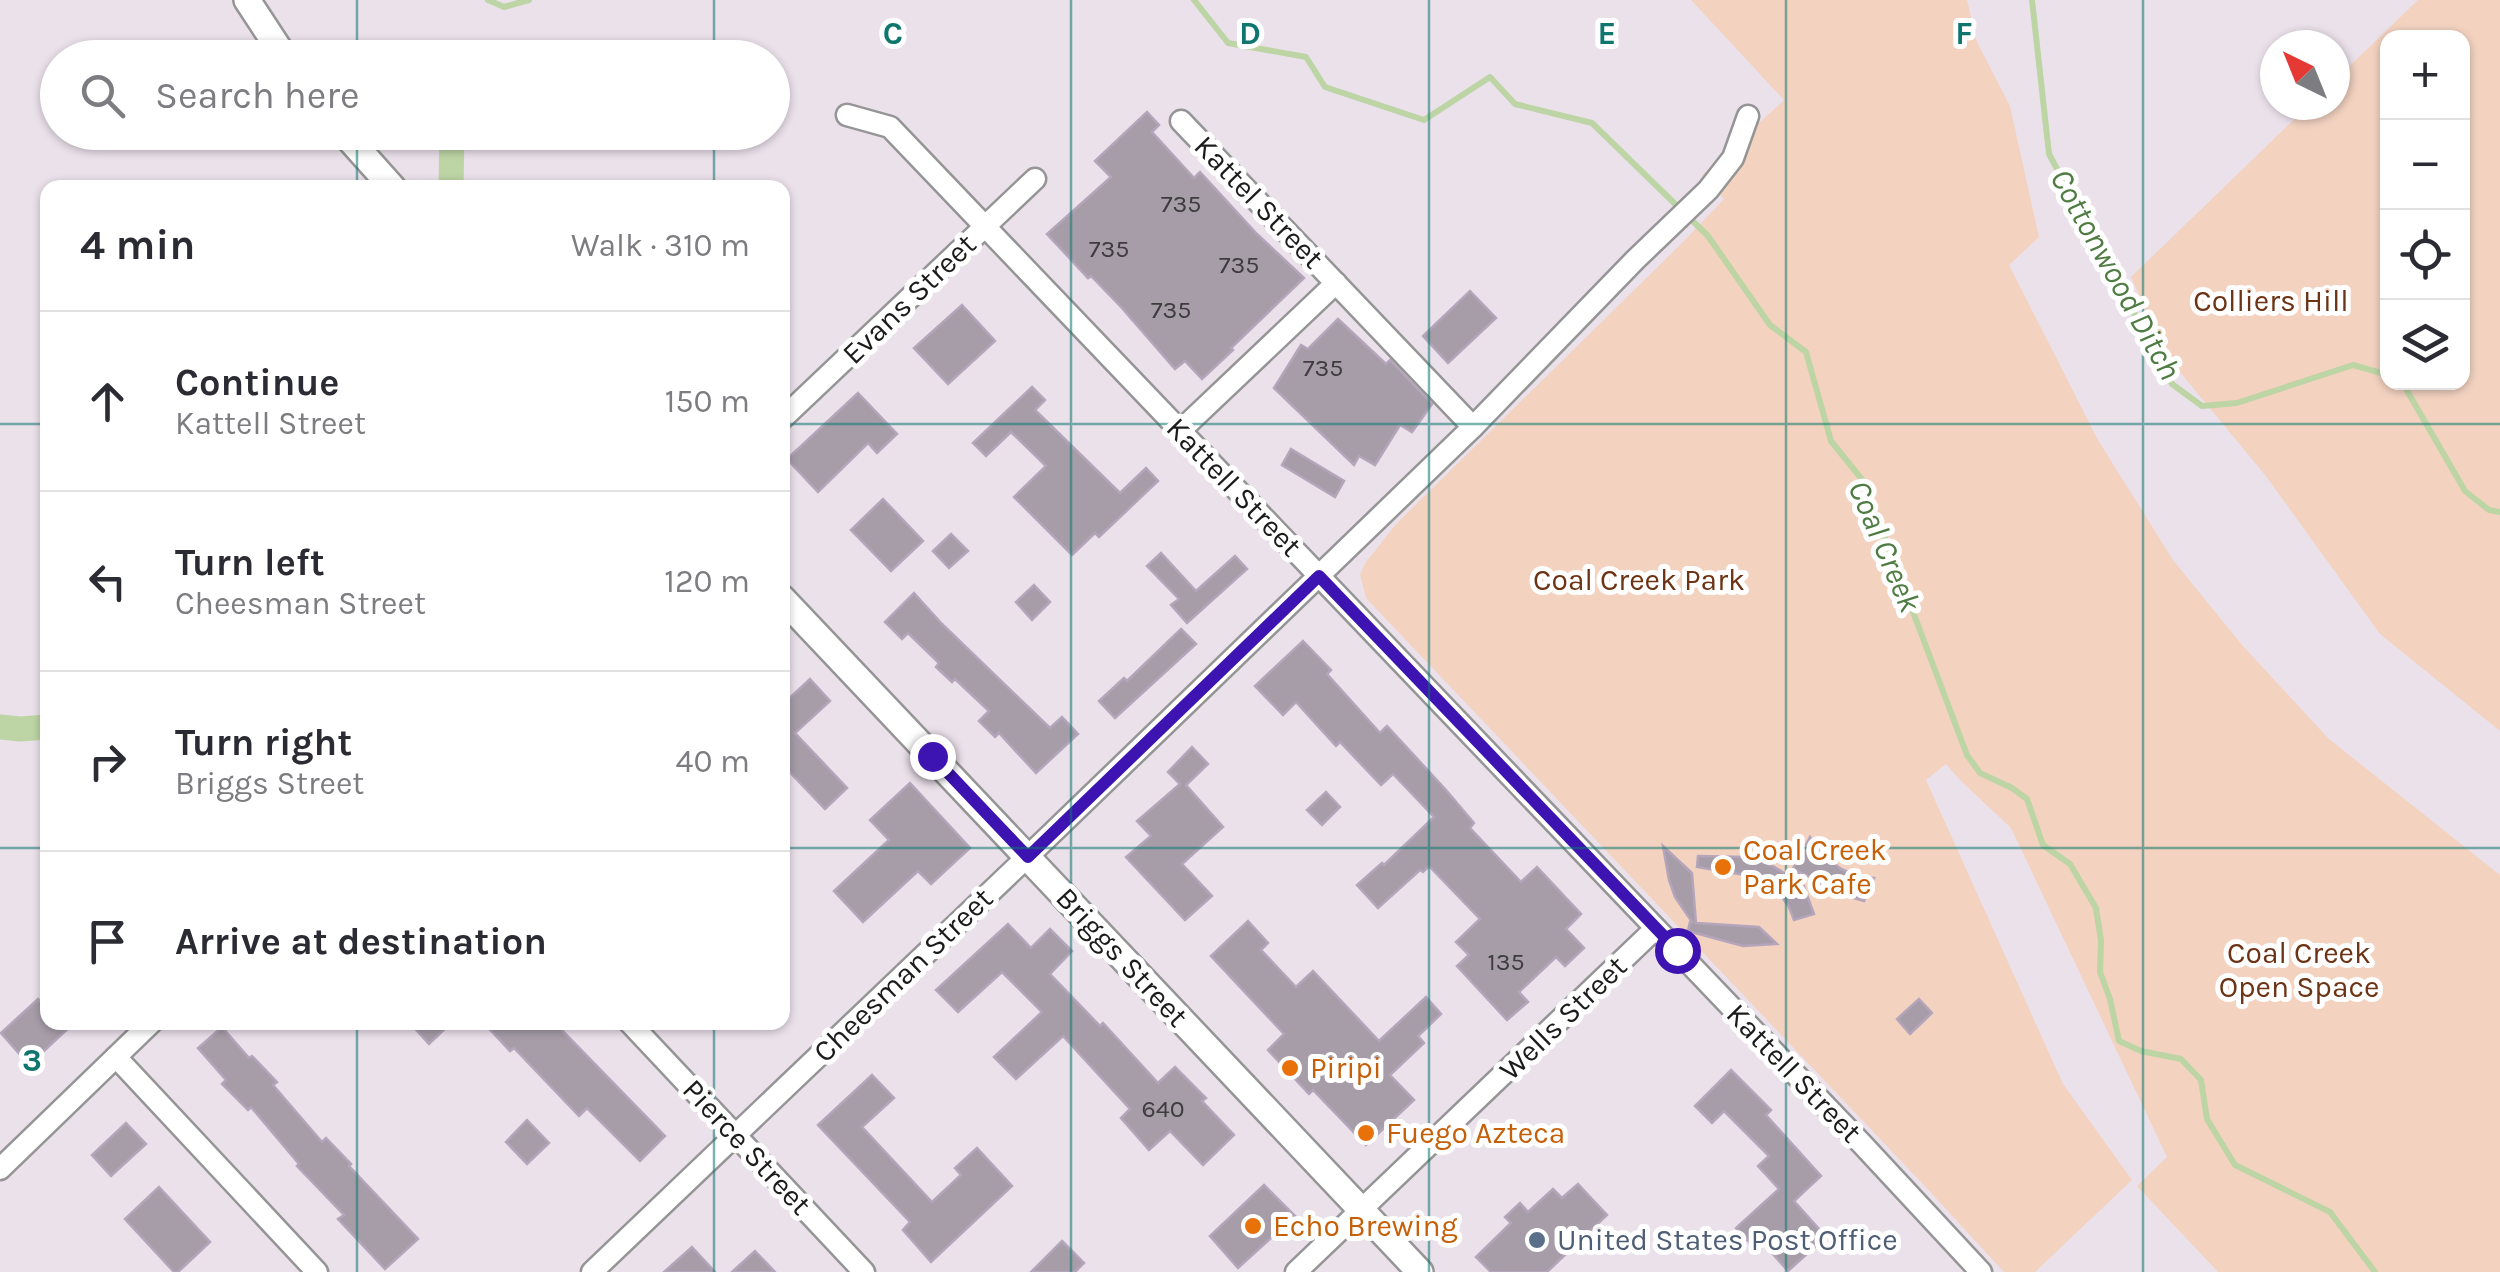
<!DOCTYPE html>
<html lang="en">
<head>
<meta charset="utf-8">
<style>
  body { margin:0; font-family:Karla,sans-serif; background:#f2f2f3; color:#2b2b33 }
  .controls { position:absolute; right:30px; top:30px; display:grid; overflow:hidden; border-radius:20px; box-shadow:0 2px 8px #0004 }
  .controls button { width:90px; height:90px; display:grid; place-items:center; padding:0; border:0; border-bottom:2px solid #e1e1e2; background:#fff; color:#2b2b33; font:50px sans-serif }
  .compass { position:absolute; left:2260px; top:30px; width:90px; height:90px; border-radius:50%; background:#fff; box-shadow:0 2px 8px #0004; rotate:317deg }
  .stop { position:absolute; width:30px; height:30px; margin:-22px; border:8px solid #3d13b2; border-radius:50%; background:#fff }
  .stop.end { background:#3d13b2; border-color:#fff; box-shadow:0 2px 10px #0008 }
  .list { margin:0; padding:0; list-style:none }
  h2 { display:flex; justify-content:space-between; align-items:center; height:130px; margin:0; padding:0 40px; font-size:42px }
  h2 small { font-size:32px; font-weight:400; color:#7c7c81 }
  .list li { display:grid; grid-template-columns:65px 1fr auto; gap:30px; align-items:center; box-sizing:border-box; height:180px; padding:0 40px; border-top:2px solid #e1e1e2 }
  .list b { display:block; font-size:38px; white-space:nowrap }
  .list p { margin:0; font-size:32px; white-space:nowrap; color:#7c7c81 }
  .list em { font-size:32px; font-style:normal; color:#7c7c81 }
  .icon { flex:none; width:55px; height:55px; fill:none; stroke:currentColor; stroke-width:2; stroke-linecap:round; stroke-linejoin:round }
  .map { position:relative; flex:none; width:2500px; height:1272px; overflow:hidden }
  .search { position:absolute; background:#fff; box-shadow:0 2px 8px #0004; left:40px; top:40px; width:750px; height:110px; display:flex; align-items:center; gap:25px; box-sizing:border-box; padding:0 35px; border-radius:55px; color:#7c7c81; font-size:38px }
  .panel { position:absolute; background:#fff; box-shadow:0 2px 8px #0004; left:40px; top:180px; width:750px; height:850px; border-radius:20px }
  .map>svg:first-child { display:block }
  .park { fill:#f3d2c0; fill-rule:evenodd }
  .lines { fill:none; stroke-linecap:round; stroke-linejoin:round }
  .stream { stroke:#bdd5a5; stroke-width:6 }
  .canal { stroke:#bdd5a5; stroke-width:25 }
  .building { fill:#a69da9; stroke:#b5a5bb; stroke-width:2.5 }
  .minor-casing { stroke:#959595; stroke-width:25 }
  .tertiary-casing { stroke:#959595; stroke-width:30 }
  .minor { stroke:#fff; stroke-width:20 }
  .tertiary { stroke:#fff; stroke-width:25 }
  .route { stroke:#3d13b2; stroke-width:12 }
  .grid { fill:none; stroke:#0f766e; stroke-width:2.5; stroke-opacity:0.55 }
  .food-dot { fill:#e8710a; stroke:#fff; stroke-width:4 }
  .service-dot { fill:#5c6f8a; stroke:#fff; stroke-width:4 }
  .labels { text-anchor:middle; stroke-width:10; stroke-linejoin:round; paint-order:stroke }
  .number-label { font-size:25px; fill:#3e3c3e }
  .street-label { font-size:30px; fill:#1b1b1b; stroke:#fff }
  .park-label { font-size:30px; fill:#6c3315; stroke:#fff }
  .food-label { font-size:30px; fill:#c56008; stroke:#fff; text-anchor:start }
  .service-label { font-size:30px; fill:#4e5e75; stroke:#fff; text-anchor:start }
  .water-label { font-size:32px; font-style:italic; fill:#4f7c42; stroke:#fff }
  .grid-label { font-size:32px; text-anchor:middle; font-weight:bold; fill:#0f766e; stroke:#fff; stroke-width:10; stroke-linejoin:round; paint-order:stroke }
</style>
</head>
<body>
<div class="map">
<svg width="2500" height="1272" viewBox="0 0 2500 1272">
  <rect width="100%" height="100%" fill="#ebe1eb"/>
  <g class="park">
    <path d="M1691 0H1967L1977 42 2010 106 2039 237 2009 265 2098 440 2173 560 2242 645 2329 739 2500 875V1272H2218L2137 1186 2167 1157 2011 828 1960 780 1946 764 1926 780 2063 1084 2132 1180 2035 1272H2004L1920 1181 1366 598 1360 574 1366 562 1397 523 1682 243 1724 199 1702 175 1784 100Z"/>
    <path d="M2418 0H2500V731L2380 634 2265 475 2165 354 2131 277 2309 105H2335V80ZM2388 38H2462V382H2388Z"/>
  </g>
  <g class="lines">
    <g class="stream">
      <path d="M488 0 504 7 529 0"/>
      <path d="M1194 0 1228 43 1306 57 1325 87 1424 120 1490 77 1515 104 1592 123 1708 236 1770 325 1806 352 1831 441 1864 482 1967 755 1980 773 2012 788 2027 799 2043 845 2070 864 2096 908 2101 941 2100 972 2110 999 2119 1041 2141 1051 2181 1059 2201 1080 2207 1119 2235 1165 2330 1212 2375 1272"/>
      <path d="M2032 0 2049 154 2172 384 2202 406 2237 403 2353 365 2388 375"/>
      <path d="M2402 382 2465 491 2489 510 2500 512"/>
    </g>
    <g class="canal">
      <path d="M451 188 452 132"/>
      <path d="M0 727 20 729 48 727"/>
    </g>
  </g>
  <g class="building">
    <path d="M1147 112 1159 125 1152 132 1194 178 1200 172 1257 234 1304 278 1231 348 1233 350 1202 379 1185 361 1175 369 1121 307 1091 276 1088 278 1047 234 1111 177 1095 161Z"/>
    <path d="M1470 291 1496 318 1448 363 1423 336Z"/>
    <path d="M962 305 995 341 948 384 914 348Z"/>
    <path d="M1338 319 1386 364 1390 360 1432 404 1412 432 1400 425 1375 465 1359 456 1354 465 1274 388 1301 345 1308 349Z"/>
    <path d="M1032 387 1045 400 1035 410 1120 493 1146 468 1158 481 1099 537 1095 533 1072 555 1014 497 1046 466 1011 432 986 456 973 443Z"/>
    <path d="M858 393 897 434 877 453 868 443 818 492 787 459Z"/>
    <path d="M1291 449 1344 481 1335 497 1282 465Z"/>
    <path d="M883 499 923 541 891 571 851 530Z"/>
    <path d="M951 534 968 551 949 568 933 551Z"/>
    <path d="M1161 553 1196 591 1235 556 1247 569 1187 623 1171 605 1179 599 1147 566Z"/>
    <path d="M1034 585 1050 602 1032 620 1016 602Z"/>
    <path d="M914 593 942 624 1050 728 1062 717 1078 734 1036 773 999 733 995 737 979 721 989 711 955 679 952 682 936 667 939 663 908 633 902 639 885 622Z"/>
    <path d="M1181 629 1196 644 1115 718 1099 701 1124 678 1127 681Z"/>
    <path d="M1303 641 1331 670 1327 674 1380 733 1387 726 1446 790 1474 823 1470 828 1521 882 1537 867 1581 914 1566 929 1584 948 1565 966 1556 957 1519 992 1528 1002 1507 1020 1457 966 1469 955 1456 942 1480 919 1429 866 1423 872 1420 870 1378 908 1357 885 1382 863 1384 865 1434 817 1393 774 1381 785 1340 742 1336 746 1296 702 1283 715 1255 686Z"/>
    <path d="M810 679 830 701 795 733 847 788 825 809 782 764V705Z"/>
    <path d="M1192 747 1208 764 1186 785 1223 827 1182 864 1212 896 1185 920 1126 857 1151 836 1137 821 1180 784 1168 772Z"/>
    <path d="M910 783 970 848 931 884 918 871 863 922 834 891 889 840 870 820Z"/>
    <path d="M1326 792 1340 807 1322 825 1307 810Z"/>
    <path d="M1810 837 1818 851 1841 869 1858 876 1874 878 1864 901 1847 896 1798 871 1814 914 1794 920 1789 907 1779 893 1762 882 1745 875 1697 867 1698 856 1747 857 1771 865 1789 876Z"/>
    <path d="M1663 846 1692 873 1696 923 1759 927 1777 944 1743 946 1688 931 1690 922H1692L1675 897 1669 880Z"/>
    <path d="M1248 921 1268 943 1261 950 1296 987 1313 971 1379 1041 1426 997 1441 1014 1418 1036 1424 1043 1390 1075 1414 1100 1366 1145 1313 1090 1309 1094 1268 1050 1284 1034 1211 956Z"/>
    <path d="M1008 924 1031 948 1050 929 1072 951 1050 974 1100 1026 1103 1023 1158 1083 1175 1067 1206 1098 1202 1101 1234 1135 1203 1165 1170 1131 1149 1150 1121 1118 1130 1109 1063 1036 1016 1079 994 1057 1042 1012 1002 972 958 1012 936 990Z"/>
    <path d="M38 999 48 1009V1022H75L29 1065 1 1033Z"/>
    <path d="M1919 999 1932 1013 1910 1034 1897 1019Z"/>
    <path d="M409 1022H452L429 1044Z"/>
    <path d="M483 1022H554L665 1136 640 1161 587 1108 579 1116 514 1048 510 1051Z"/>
    <path d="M222 1027 249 1058 252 1056 277 1082 273 1085 322 1142 326 1138 351 1164 349 1166 418 1239 385 1269 338 1219 344 1215 297 1166 299 1164 251 1107 248 1110 222 1084 226 1080 198 1048Z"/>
    <path d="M1731 1070 1771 1110 1766 1115 1821 1176 1794 1201 1826 1237 1788 1271 1756 1235 1749 1242 1736 1228 1779 1189 1758 1166 1769 1156 1724 1111 1712 1123 1695 1106Z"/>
    <path d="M872 1075 894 1098 862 1127 932 1202 961 1175 955 1168 977 1148 1012 1186 931 1262 903 1230 910 1222 818 1125Z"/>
    <path d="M527 1120 549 1143 527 1164 506 1142Z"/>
    <path d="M126 1123 146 1144 111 1176 92 1155Z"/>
    <path d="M1578 1184 1607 1215 1547 1272H1491L1476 1257 1511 1223 1505 1217 1520 1203 1528 1212 1553 1189 1562 1198Z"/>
    <path d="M1264 1185 1295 1216 1238 1268 1210 1236Z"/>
    <path d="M159 1187 210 1242 178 1272H174L125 1219Z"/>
    <path d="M1062 1241 1084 1263 1075 1272H1031Z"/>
    <path d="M692 1247 715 1272H664Z"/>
    <path d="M755 1251 775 1272H732Z"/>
  </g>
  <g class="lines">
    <g class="minor-casing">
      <g id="minor">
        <path d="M847 115 890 127 1862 1144 1981 1272"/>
        <path d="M1181 121 1473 427"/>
        <path d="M782 419 1035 179"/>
        <path d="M1180 431 1336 283"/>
        <path d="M629 1022 864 1272"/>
        <path d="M116 1057 317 1272"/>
        <path d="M0 1169 152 1022"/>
        <path d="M592 1272 1047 838 1473 427 1635 260 1708 190 1733 158 1748 116"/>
        <path d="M1296 1272 1655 929"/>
      </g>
    </g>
    <g class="tertiary-casing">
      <g id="tertiary">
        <path d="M247 0 285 58"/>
        <path d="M343 132 393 188"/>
        <path d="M782 598 1420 1272"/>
      </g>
    </g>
    <use href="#minor" class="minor"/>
    <use href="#tertiary" class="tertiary"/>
  </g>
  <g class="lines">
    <path class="route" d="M932 756 1028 857 1319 576 1677 950"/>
  </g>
  <path class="grid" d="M357 0V58M714 0V58M1071 0V1272M1429 0V1272M1786 0V1272M2143 0V1272M357 132V188M714 132V188M0 424H48M782 424H2500M0 848H48M782 848H2500M357 1022V1272M714 1022V1272"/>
  <g class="food-dot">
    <circle cx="1723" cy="867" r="10"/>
    <circle cx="1290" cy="1068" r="10"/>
    <circle cx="1366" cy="1133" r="10"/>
    <circle cx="1253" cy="1226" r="10"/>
  </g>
  <circle class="service-dot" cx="1537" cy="1240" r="10"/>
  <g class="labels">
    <g class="number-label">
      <text x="1181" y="212">735</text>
      <text x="1109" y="257">735</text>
      <text x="1239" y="273">735</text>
      <text x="1171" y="318">735</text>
      <text x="1323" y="376">735</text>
      <text x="1506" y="970">135</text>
      <text x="1163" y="1117">640</text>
    </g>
    <g class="street-label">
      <text transform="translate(1259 202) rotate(46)" y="10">Kattel Street</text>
      <text transform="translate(909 299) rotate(-44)" y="10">Evans Street</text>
      <text transform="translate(1234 487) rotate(46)" y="10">Kattell Street</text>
      <text transform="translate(1122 957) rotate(47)" y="10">Briggs Street</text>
      <text transform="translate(903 975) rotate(-44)" y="10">Cheesman Street</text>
      <text transform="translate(1563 1018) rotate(-44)" y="10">Wells Street</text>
      <text transform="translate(1794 1073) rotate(46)" y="10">Kattell Street</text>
      <text transform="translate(747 1147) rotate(47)" y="10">Pierce Street</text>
    </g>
    <g class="park-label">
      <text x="2271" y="311">Colliers Hill</text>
      <text x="1639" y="590">Coal Creek Park</text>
      <text x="2299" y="963">Coal Creek<tspan x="2299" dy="34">Open Space</tspan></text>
    </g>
    <g class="food-label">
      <text x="1743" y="860">Coal Creek<tspan x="1743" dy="34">Park Cafe</tspan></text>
      <text x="1310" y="1078">Piripi</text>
      <text x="1386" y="1143">Fuego Azteca</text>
      <text x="1273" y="1236">Echo Brewing</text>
    </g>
    <g class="service-label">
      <text x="1557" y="1250">United States Post Office</text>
    </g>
    <g class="water-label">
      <text transform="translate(2116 274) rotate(61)" y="11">Cottonwood Ditch</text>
      <text transform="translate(1885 546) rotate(67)" y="11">Coal Creek</text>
    </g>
  </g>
  <g class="grid-label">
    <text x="893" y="44">C</text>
    <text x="1250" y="44">D</text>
    <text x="1607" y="44">E</text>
    <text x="1964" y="44">F</text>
    <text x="32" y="1071">3</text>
  </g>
</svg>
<div class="controls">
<button>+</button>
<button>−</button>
<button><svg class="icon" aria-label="locate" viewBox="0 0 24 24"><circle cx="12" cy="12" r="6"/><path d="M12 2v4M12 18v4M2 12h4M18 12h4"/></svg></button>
<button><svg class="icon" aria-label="layers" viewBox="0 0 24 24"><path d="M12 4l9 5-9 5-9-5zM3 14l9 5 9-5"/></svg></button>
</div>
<svg class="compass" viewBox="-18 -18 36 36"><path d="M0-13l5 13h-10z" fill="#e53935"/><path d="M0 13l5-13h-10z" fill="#7c7c81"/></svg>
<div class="stop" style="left:1677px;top:950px"></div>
<div class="stop end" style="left:932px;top:756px"></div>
<div class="search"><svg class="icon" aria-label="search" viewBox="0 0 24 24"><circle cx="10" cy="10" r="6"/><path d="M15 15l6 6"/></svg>Search here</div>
<section class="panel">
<h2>4 min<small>Walk · 310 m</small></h2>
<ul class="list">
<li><svg class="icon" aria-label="ahead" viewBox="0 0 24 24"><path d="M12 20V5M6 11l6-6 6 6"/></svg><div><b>Continue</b><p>Kattell Street</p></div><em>150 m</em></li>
<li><svg class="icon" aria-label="left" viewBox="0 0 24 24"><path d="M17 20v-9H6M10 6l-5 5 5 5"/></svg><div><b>Turn left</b><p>Cheesman Street</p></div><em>120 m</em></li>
<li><svg class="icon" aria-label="right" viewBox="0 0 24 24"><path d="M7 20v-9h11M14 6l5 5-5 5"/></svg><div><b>Turn right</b><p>Briggs Street</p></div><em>40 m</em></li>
<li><svg class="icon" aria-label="arrive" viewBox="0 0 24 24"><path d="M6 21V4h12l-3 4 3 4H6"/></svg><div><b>Arrive at destination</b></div></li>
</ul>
</section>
</div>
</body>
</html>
